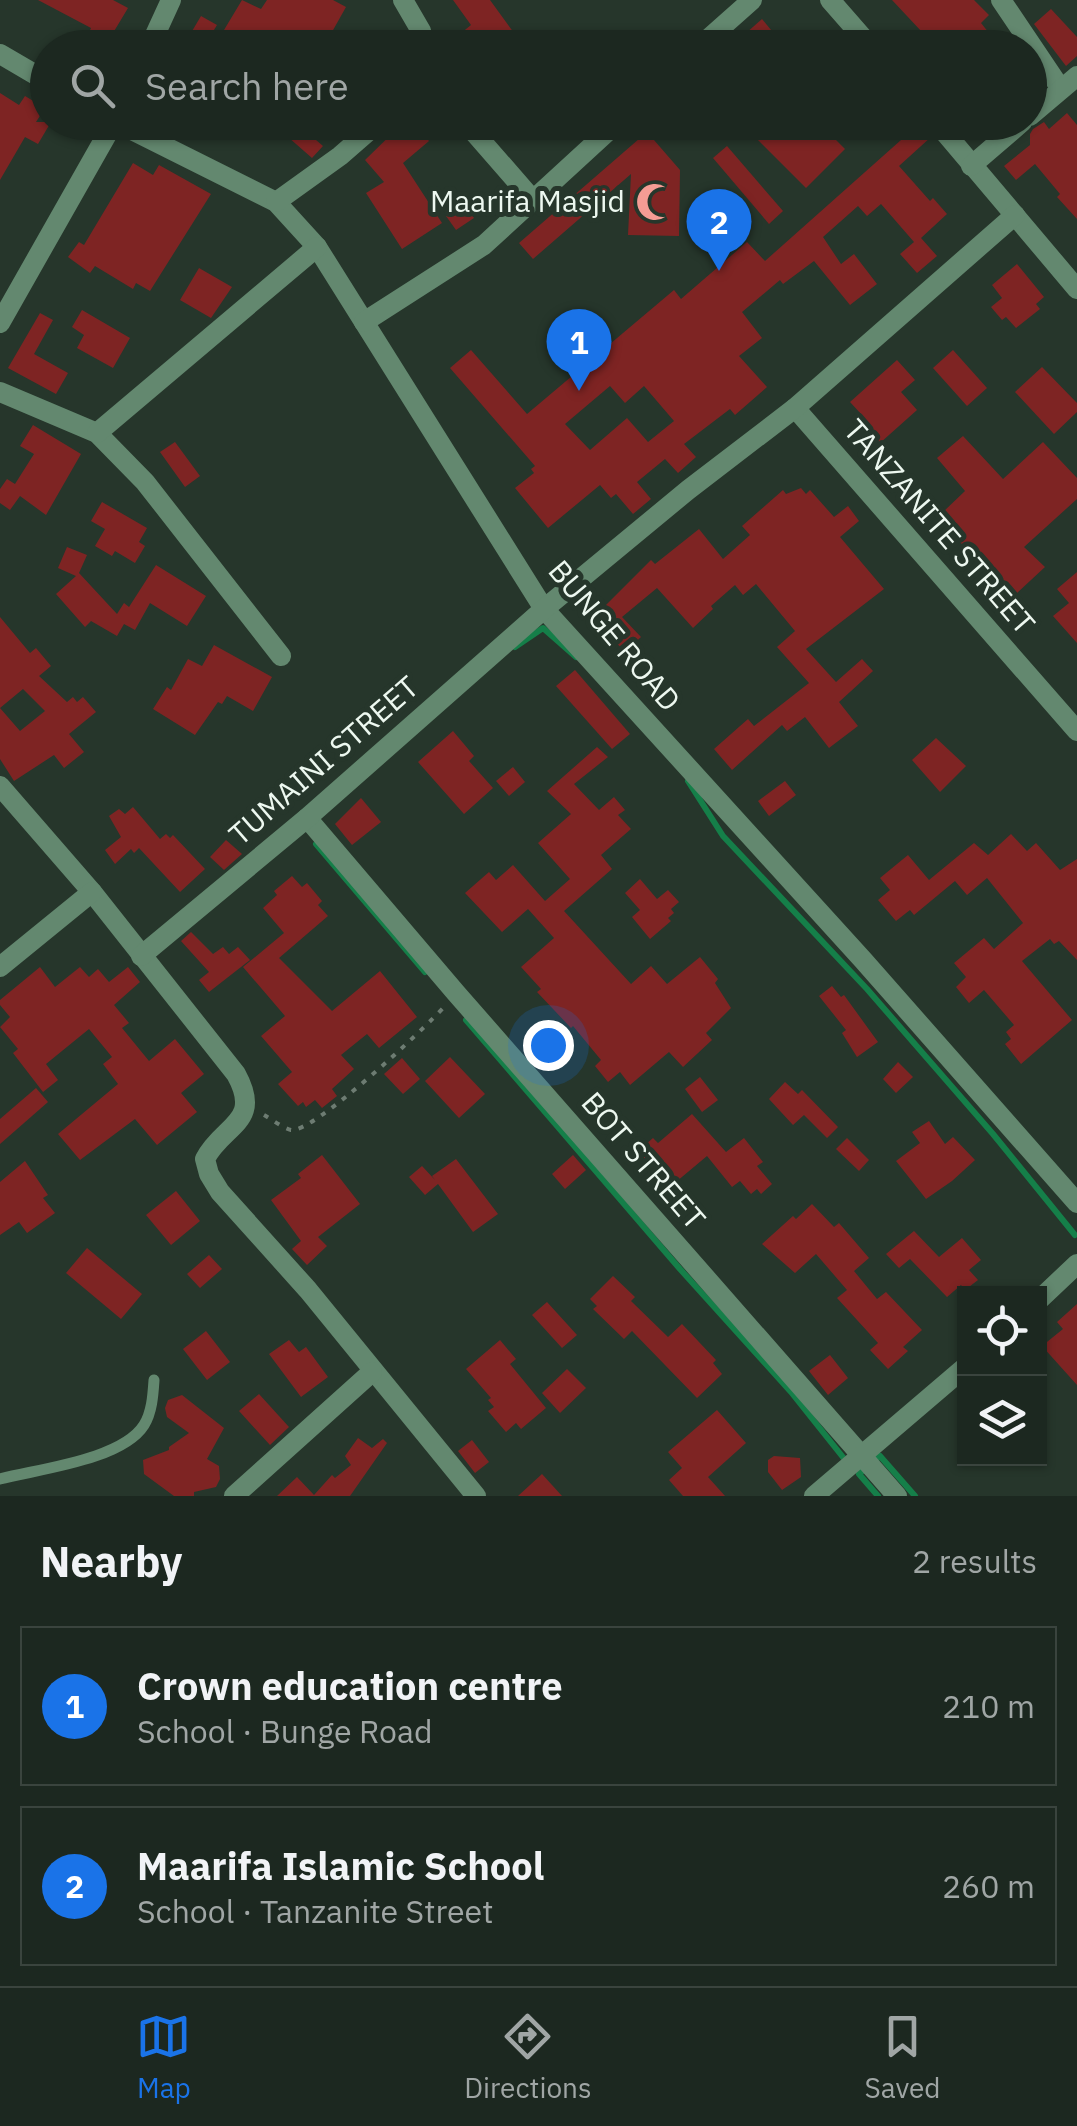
<!DOCTYPE html>
<html lang="en">
<head>
<meta charset="utf-8">
<style>
  body { margin:0; font-family:"IBM Plex Sans",sans-serif; background:#253029; color:#f1f3f6 }
  .controls { position:absolute; right:30px; bottom:30px; display:grid; overflow:hidden; border-radius:0px; box-shadow:0 2px 8px #0004 }
  .controls button { width:90px; height:90px; display:grid; place-items:center; padding:0; border:0; border-bottom:2px solid #3a443e; background:#1c2820; color:#f1f3f6; font:50px sans-serif }
  .you { position:absolute; left:548px; top:1045px; width:35px; height:35px; margin:-25px; border:8px solid #fff; border-radius:50%; background:#1a73e8; box-shadow:0 0 0 15px #1a73e833 }
  .badge { display:grid; place-items:center; width:65px; height:65px; border-radius:50%; background:#1a73e8; color:#fff; font-size:32px; font-weight:700 }
  .pin { position:absolute; translate:-50% -82px; filter:drop-shadow(0 2px 5px #0008) }
  .pin::after { content:''; position:absolute; top:52px; width:35px; height:30px; background:inherit; clip-path:polygon(0 0,100% 0,50% 100%) }
  .list { margin:0; padding:0; list-style:none }
  h2 { display:flex; justify-content:space-between; align-items:center; height:130px; margin:0; padding:0 40px; font-size:42px }
  h2 small { font-size:32px; font-weight:400; color:#a0a6a5 }
  .list li { display:grid; grid-template-columns:65px 1fr auto; gap:30px; align-items:center; box-sizing:border-box; height:160px; margin:0 20px 20px; padding:0 20px; border:2px solid #3a443e; border-radius:0px }
  .list b { display:block; font-size:38px; white-space:nowrap }
  .list p { margin:0; font-size:32px; white-space:nowrap; color:#a0a6a5 }
  .list em { font-size:32px; font-style:normal; color:#a0a6a5 }
  .icon { flex:none; width:55px; height:55px; fill:none; stroke:currentColor; stroke-width:2; stroke-linecap:round; stroke-linejoin:round }
  .map { position:relative; flex:none; width:1077px; height:1496px; overflow:hidden }
  .search { position:absolute; background:#1c2820; box-shadow:0 2px 8px #0004; left:30px; right:30px; top:30px; height:110px; display:flex; align-items:center; gap:25px; box-sizing:border-box; padding:0 35px; border-radius:55px; color:#a0a6a5; font-size:38px }
  .sheet { height:490px; background:#1c2820 }
  nav { display:flex; justify-content:space-around; align-items:center; box-sizing:border-box; height:140px; border-top:2px solid #3a443e; background:#1c2820; font-size:28px; color:#a0a6a5 }
  nav a { display:grid; justify-items:center; gap:5px }
  nav .on { color:#1a73e8 }
  .map>svg:first-child { display:block }
  .lines { fill:none; stroke-linecap:round; stroke-linejoin:round }
  .stream { stroke:#157f49; stroke-width:6 }
  .building { fill:#7e2423; fill-rule:evenodd }
  .path { stroke:#6d7c72; stroke-width:4; stroke-dasharray:5 8; stroke-linecap:butt }
  .lane { stroke:#63886f; stroke-width:11 }
  .street { stroke:#63886f; stroke-width:20 }
  .labels { text-anchor:middle; stroke-width:10; stroke-linejoin:round; paint-order:stroke }
  .poi-label { font-size:30px; fill:#edf8f0; stroke:#26362b; text-anchor:end }
  .street-label { font-size:30px; fill:#edf8f0; stroke:#26362b }
</style>
</head>
<body>
<div class="map">
<svg width="1077" height="1496" viewBox="0 0 1077 1496">
  <rect width="100%" height="100%" fill="#26362b"/>
  <g class="lines">
    <g class="stream">
      <path d="M515 647 543 628 576 657"/>
      <path d="M688 781 723 836 867 989 993 1134 1075 1235"/>
      <path d="M316 844 425 972"/>
      <path d="M466 1020 680 1269 791 1392 846 1461"/>
      <path d="M878 1496 859 1474 880 1456 915 1496"/>
    </g>
  </g>
  <g class="building">
    <path d="M38 0H113L128 8 104 48H95L85 42 91 28Z"/>
    <path d="M242 0 261 9 267 0H333L346 7 323 48H232L218 40Z"/>
    <path d="M453 0H490L519 40 509 48H462L455 38 471 25Z"/>
    <path d="M892 0H974L989 15 981 23 1001 48H937Z"/>
    <path d="M1051 9 1077 37V56L1066 66 1034 24Z"/>
    <path d="M201 16 217 25 203 48H182Z"/>
    <path d="M762 19 786 48H729Z"/>
    <path d="M0 93 19 105 25 96 45 108 36 122H51L38 144 25 137 0 180Z"/>
    <path d="M1067 113 1077 125V219L1057 197 1060 194 1035 164 1016 180 1004 166 1030 145V134L1033 129 1044 122 1049 129Z"/>
    <path d="M280 122H332L316 140 323 146 312 158 288 137 292 133Z"/>
    <path d="M404 122H413L429 141 403 163 442 223 402 249 366 193 384 182 365 160Z"/>
    <path d="M773 122H782L788 129 792 125 801 134 810 125 822 137 827 131 845 149 806 188 757 139Z"/>
    <path d="M919 124 931 137 899 166 930 201 933 198 947 214 921 238 937 256 917 273 900 254 914 242 881 204 867 216 858 206 823 237 841 264 854 254 877 284 850 305 814 261 783 284 780 280 742 312 762 338 739 356 767 387 735 415 730 409 684 444 696 457 678 473 665 459 637 482 651 499 633 514 616 494 611 498 600 485 548 528 515 488 534 473 531 469 535 466 450 368 471 350 527 414 674 290 681 299 747 242 765 261ZM610 386 625 403 644 386 674 421 648 442 627 418 590 450 565 424Z"/>
    <path d="M647 132 680 170 679 236 628 235 631 174 533 259 519 243Z"/>
    <path d="M727 146 783 211 769 224 713 158Z"/>
    <path d="M133 163 153 175 159 165 211 194 150 291 136 283 133 289 95 266 90 273 68 257 79 242 84 245Z"/>
    <path d="M463 203 474 218 456 230 446 216Z"/>
    <path d="M1017 264 1044 297 1036 304 1040 309 1016 328 1006 317 1002 320 991 307 1002 298 992 285Z"/>
    <path d="M199 268 232 287 211 318 180 300Z"/>
    <path d="M82 310 130 338 113 368 77 348 84 335 72 327Z"/>
    <path d="M40 313 53 320 34 354 68 373 56 394 8 368Z"/>
    <path d="M953 350 987 388 967 406 933 368Z"/>
    <path d="M897 360 915 380 901 392 917 410 880 443 858 418 862 415 850 402Z"/>
    <path d="M1042 367 1077 403V412L1054 434 1015 392Z"/>
    <path d="M33 425 81 454 46 515 20 496 10 510 0 503V489L7 479 15 484 34 454 20 446Z"/>
    <path d="M963 436 1003 479 1043 442 1077 478V499L1024 547 1045 567 1017 593 996 573 992 577 960 542 965 538 942 513 965 491 937 458Z"/>
    <path d="M175 442 200 476 185 487 160 452Z"/>
    <path d="M801 488 806 494 810 490 834 517 848 506 859 521 840 537 884 589 806 649 836 682 862 659 873 671 839 702 858 726 829 748 805 717 787 731 782 725 732 770 714 749 748 719 754 726 809 683 777 647 795 631 756 584 743 595 735 585 711 606 713 609 693 628 657 588 622 617 641 637 625 652 593 618 651 560 655 564 699 529 723 559 750 535 742 526 783 490 786 494Z"/>
    <path d="M102 502 147 528 139 542 145 546 135 563 115 551 112 556 95 546 105 529 91 521Z"/>
    <path d="M67 547 87 555 79 573 117 614 124 603 129 607 156 565 206 596 187 626 150 603 135 630 124 624 117 636 91 621 85 627 56 594 76 576 58 568Z"/>
    <path d="M1077 572V643L1053 616 1069 603 1057 589Z"/>
    <path d="M0 617 30 653 36 648 51 666 39 676 67 702 73 697 77 702 83 697 96 712 69 734 84 752 64 768 54 755 14 781 0 759V708L20 731 45 711 23 689 0 708Z"/>
    <path d="M214 645 272 677 253 711 227 696 222 704 218 702 195 735 153 709 167 687 171 690 188 659 202 666Z"/>
    <path d="M575 670 630 734 612 749 556 686Z"/>
    <path d="M453 731 474 756 469 761 493 788 464 814 418 762Z"/>
    <path d="M936 738 966 766 940 792 912 760Z"/>
    <path d="M597 747 608 757 574 784 599 810 614 797 625 810 618 815 631 829 601 855 612 869 564 911 631 984 651 966 667 984 700 957 718 979 715 983 731 1008 706 1033 712 1040 683 1067 669 1052 630 1085 620 1072 608 1082 595 1066 601 1060 573 1026 571 1028 537 992 541 989 521 967 554 938 528 909 502 932 465 893 489 872 496 880 513 865 545 901 570 879 538 843 571 814 547 791Z"/>
    <path d="M513 767 525 782 509 796 496 781Z"/>
    <path d="M785 781 796 795 769 816 758 801Z"/>
    <path d="M361 798 381 822 352 845 335 824Z"/>
    <path d="M133 807 160 839 166 834 170 838 173 835 205 869 180 892 139 848 134 853 131 849 115 864 105 850 121 837 109 816 119 809 125 814Z"/>
    <path d="M1011 834 1027 851 1036 843 1060 870 1077 859V960L1059 941 1054 944 1050 939 1022 961 1072 1020 1021 1064 1005 1044 1011 1039 1006 1032 1014 1025 984 990 969 1003 956 987 966 977 954 963 984 938 994 949 1023 923 987 878 967 895 955 881 914 915 910 910 896 921 878 900 890 890 880 878 908 855 929 880 974 843 988 855Z"/>
    <path d="M226 840 242 854 224 870 210 857Z"/>
    <path d="M292 876 302 887 307 883 322 901 318 905 328 916 279 958 332 1011 380 971 417 1017 379 1048 367 1034 341 1055 354 1069 332 1089 337 1096 322 1108 315 1100 306 1107 303 1102 298 1106 278 1084 292 1072 261 1036 285 1016 243 967 284 933 263 908 277 895 274 891Z"/>
    <path d="M640 879 657 899 668 890 679 902 671 909 674 913 668 918 671 921 650 939 632 917 640 910 625 893Z"/>
    <path d="M191 932 213 954 223 947 229 954 238 947 250 960 209 992 199 980 209 972 181 941Z"/>
    <path d="M40 967 55 987 80 967 89 977 98 969 109 982 128 967 140 982 114 1005 129 1023 122 1028 149 1061 175 1039 204 1074 181 1093 197 1112 157 1145 135 1119 80 1160 58 1134 118 1084 103 1064 112 1057 89 1029 46 1064 58 1080 43 1092 13 1053 18 1049 0 1027 10 1017 0 1005V1000Z"/>
    <path d="M832 986 841 997 844 995 878 1042 857 1057 842 1033 846 1030 819 996Z"/>
    <path d="M450 1057 485 1094 459 1118 425 1081Z"/>
    <path d="M402 1058 420 1079 403 1094 384 1074Z"/>
    <path d="M898 1062 913 1077 896 1093 883 1079Z"/>
    <path d="M700 1077 718 1100 702 1112 685 1089Z"/>
    <path d="M785 1082 798 1094 802 1090 838 1127 827 1138 804 1115 793 1125 769 1099Z"/>
    <path d="M36 1088 48 1102 0 1144V1119Z"/>
    <path d="M692 1114 726 1152 744 1138 763 1162 757 1166 772 1184 761 1194 757 1189 751 1194 740 1181 732 1187 707 1156 670 1187 638 1151 653 1138 658 1143Z"/>
    <path d="M929 1121 945 1144 953 1137 975 1160 952 1181 926 1199 896 1161 920 1143 912 1132Z"/>
    <path d="M847 1138 869 1160 859 1171 836 1149Z"/>
    <path d="M322 1155 360 1204 318 1237 327 1246 307 1265 292 1249 301 1241 271 1200 301 1178 298 1174Z"/>
    <path d="M573 1155 586 1170 565 1189 552 1174Z"/>
    <path d="M456 1159 498 1214 473 1232 438 1184 425 1195 409 1177 422 1166 435 1180 432 1176Z"/>
    <path d="M25 1161 48 1195 43 1198 55 1213 27 1233 19 1222 0 1235V1182Z"/>
    <path d="M176 1191 200 1221 171 1245 146 1215Z"/>
    <path d="M812 1204 834 1227 839 1223 869 1258 854 1271 877 1299 886 1292 922 1330 903 1347 908 1351 888 1369 870 1350 878 1343 837 1298 847 1290 816 1254 795 1273 762 1244 793 1216 796 1219Z"/>
    <path d="M914 1231 939 1257 962 1238 981 1260 969 1270 978 1280 965 1290 961 1285 947 1297 910 1259 899 1268 886 1254Z"/>
    <path d="M87 1248 142 1294 121 1319 66 1273Z"/>
    <path d="M209 1255 222 1269 200 1288 187 1274Z"/>
    <path d="M613 1276 635 1297 631 1301 668 1337 682 1324 716 1360 713 1363 722 1374 697 1398 632 1331 624 1339 593 1309 597 1306 590 1299Z"/>
    <path d="M547 1302 577 1335 562 1348 532 1315Z"/>
    <path d="M1077 1304V1385L1042 1346 1063 1329 1057 1322Z"/>
    <path d="M206 1331 230 1362 207 1380 183 1349Z"/>
    <path d="M289 1340 299 1352 306 1347 328 1377 301 1397 269 1354Z"/>
    <path d="M500 1340 516 1359 510 1364 546 1408 521 1429 516 1423 506 1432 488 1411 494 1407 488 1400 491 1398 466 1369Z"/>
    <path d="M830 1355 848 1378 828 1395 809 1371Z"/>
    <path d="M567 1369 586 1388 560 1413 542 1393Z"/>
    <path d="M259 1394 289 1427 270 1445 239 1411Z"/>
    <path d="M182 1395 224 1428 207 1459 219 1466 220 1479 216 1487 194 1492V1496H174L144 1474 143 1460 169 1450V1447L189 1433 167 1417 165 1408 168 1400Z"/>
    <path d="M717 1410 746 1443 708 1477 725 1496H683L669 1480 682 1468 668 1452Z"/>
    <path d="M358 1438 372 1448 383 1439 387 1443 350 1496H277L297 1477 314 1495 332 1475 335 1478 351 1465 345 1456Z"/>
    <path d="M472 1440 489 1462 475 1473 458 1451Z"/>
    <path d="M774 1456 800 1458 801 1477 782 1490 768 1472V1460Z"/>
    <path d="M542 1474 562 1496H518Z"/>
  </g>
  <g class="lines">
    <path class="path" d="M264 1115C271 1119 283 1128 291 1130 314 1133 426 1027 444 1007"/>
    <path class="lane" d="M0 1479C38 1469 122 1460 144 1425 152 1412 153 1395 154 1380"/>
    <g class="street">
      <path d="M403 0 421 31 425 48"/>
      <path d="M830 0 872 48"/>
      <path d="M1001 0 1061 89"/>
      <path d="M149 48 171 0"/>
      <path d="M698 48 752 0"/>
      <path d="M0 54 48 82"/>
      <path d="M1030 116 1077 76"/>
      <path d="M116 122 276 202 317 247 544 609 863 960 1077 1203"/>
      <path d="M465 122 533 200"/>
      <path d="M936 122 1077 289"/>
      <path d="M971 166 1022 122"/>
      <path d="M276 202 340 156 379 122"/>
      <path d="M364 322 484 245 618 122"/>
      <path d="M0 323 114 122"/>
      <path d="M0 392 97 433 145 482 281 656"/>
      <path d="M795 408 1077 731"/>
      <path d="M97 433 317 247"/>
      <path d="M0 786 92 892 236 1074C263 1123 223 1124 205 1159L209 1174 220 1192 308 1290 476 1496"/>
      <path d="M307 818 456 993 897 1496"/>
      <path d="M141 956 307 818 544 609 688 490 795 408 1015 215"/>
      <path d="M0 967 92 892"/>
      <path d="M1040 1299 1077 1264"/>
      <path d="M234 1496 372 1372"/>
      <path d="M814 1496 964 1368"/>
    </g>
  </g>
  <defs>
    <g id="mosque-bare" transform="scale(3)"><path d="M3.5-4.9A6 6 0 1 0 3.5 4.9A5 5 0 1 1 3.5-4.9Z" fill="#f59c94" stroke="#26362b" stroke-width="2.5" paint-order="stroke"/></g>
  </defs>
  <g fill-rule="evenodd">
    <use href="#mosque-bare" x="655" y="202"/>
  </g>
  <g class="labels">
    <g class="poi-label">
      <text x="625" y="212">Maarifa Masjid</text>
    </g>
    <g class="street-label">
      <text transform="translate(939 527) rotate(49)" y="10">TANZANITE STREET</text>
      <text transform="translate(614 636) rotate(50)" y="10">BUNGE ROAD</text>
      <text transform="translate(324 761) rotate(-41)" y="10">TUMAINI STREET</text>
      <text transform="translate(643 1161) rotate(49)" y="10">BOT STREET</text>
    </g>
  </g>
</svg>
<div class="controls">
<button><svg class="icon" aria-label="locate" viewBox="0 0 24 24"><circle cx="12" cy="12" r="6"/><path d="M12 2v4M12 18v4M2 12h4M18 12h4"/></svg></button>
<button><svg class="icon" aria-label="layers" viewBox="0 0 24 24"><path d="M12 4l9 5-9 5-9-5zM3 14l9 5 9-5"/></svg></button>
</div>
<div class="you"></div>
<div class="pin badge" style="left:579px;top:391px">1</div>
<div class="pin badge" style="left:719px;top:271px">2</div>
<div class="search"><svg class="icon" aria-label="search" viewBox="0 0 24 24"><circle cx="10" cy="10" r="6"/><path d="M15 15l6 6"/></svg>Search here</div>
</div>
<section class="sheet">
<h2>Nearby<small>2 results</small></h2>
<ul class="list">
<li><span class="badge">1</span><div><b>Crown education centre</b><p>School · Bunge Road</p></div><em>210 m</em></li>
<li><span class="badge">2</span><div><b>Maarifa Islamic School</b><p>School · Tanzanite Street</p></div><em>260 m</em></li>
</ul>
</section>
<nav>
<a class="on"><svg class="icon" aria-label="map" viewBox="0 0 24 24"><path d="M3 6l6-2 6 2 6-2v14l-6 2-6-2-6 2zM9 4v14M15 6v14"/></svg>Map</a>
<a><svg class="icon" aria-label="directions" viewBox="0 0 24 24"><path d="M12 3l9 9-9 9-9-9zM9 14v-3h6M13 9l2 2-2 2"/></svg>Directions</a>
<a><svg class="icon" aria-label="saved" viewBox="0 0 24 24"><path d="M7 4h10v16l-5-4-5 4z"/></svg>Saved</a>
</nav>
</body>
</html>
